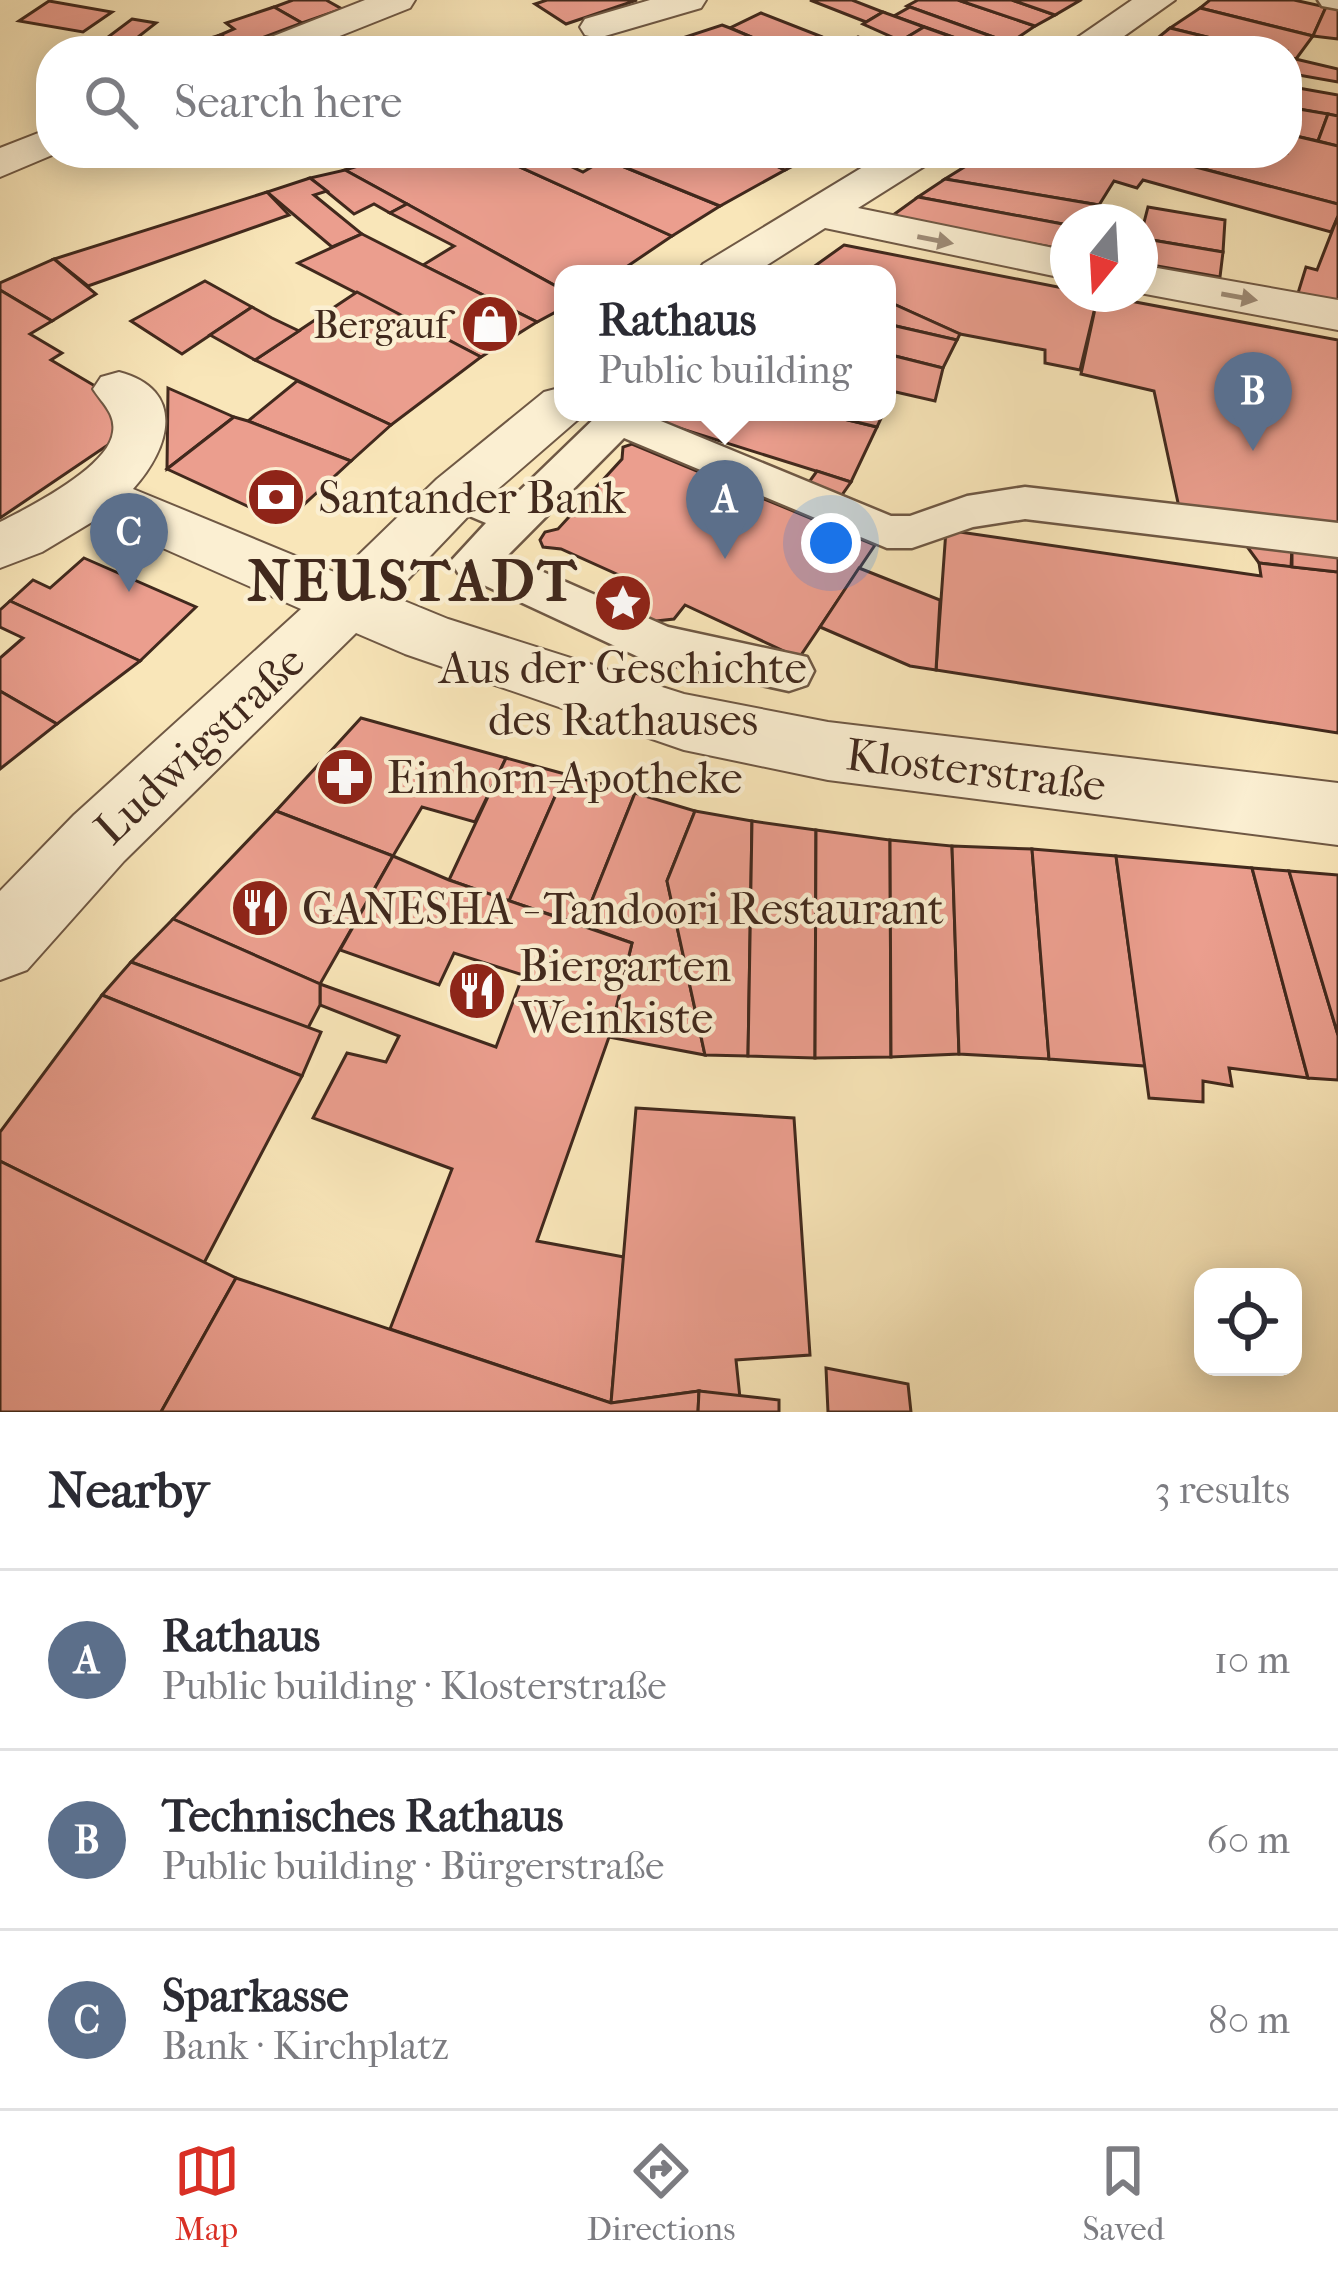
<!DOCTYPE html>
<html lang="en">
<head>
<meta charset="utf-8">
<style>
  body { margin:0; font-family:"IM FELL French Canon",serif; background:#f2f2f3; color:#2b2b33 }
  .controls { position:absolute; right:36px; bottom:36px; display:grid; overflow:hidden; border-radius:24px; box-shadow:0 6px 30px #0003 }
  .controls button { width:108px; height:108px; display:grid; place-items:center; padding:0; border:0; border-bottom:3px solid #e1e1e2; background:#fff; color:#2b2b33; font:60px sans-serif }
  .compass { position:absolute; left:1050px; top:204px; width:108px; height:108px; border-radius:50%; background:#fff; box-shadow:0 6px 30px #0003; rotate:198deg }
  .you { position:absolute; left:831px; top:543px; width:42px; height:42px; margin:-30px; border:9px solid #fff; border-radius:50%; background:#1a73e8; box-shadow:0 0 0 18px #1a73e833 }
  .badge { display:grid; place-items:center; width:78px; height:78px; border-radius:50%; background:#d93025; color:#fff; font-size:39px; font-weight:700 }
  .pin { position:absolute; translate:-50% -99px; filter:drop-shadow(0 3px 6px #0008) }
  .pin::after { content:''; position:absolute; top:63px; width:42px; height:36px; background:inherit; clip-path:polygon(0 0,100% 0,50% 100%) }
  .popup { position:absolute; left:554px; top:265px; width:342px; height:156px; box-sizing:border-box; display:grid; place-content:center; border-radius:24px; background:#fff; filter:drop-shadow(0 3px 9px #0005); font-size:39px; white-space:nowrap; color:#7c7c81 }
  .popup b { font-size:45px; color:#2b2b33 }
  .popup::after { content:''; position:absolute; left:50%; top:100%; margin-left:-24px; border:24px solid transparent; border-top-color:#fff }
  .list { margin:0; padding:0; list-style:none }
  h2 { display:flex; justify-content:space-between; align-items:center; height:156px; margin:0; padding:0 48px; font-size:51px }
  h2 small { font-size:39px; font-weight:400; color:#7c7c81 }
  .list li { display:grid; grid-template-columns:78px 1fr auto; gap:36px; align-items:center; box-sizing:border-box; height:180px; padding:0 48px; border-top:3px solid #e1e1e2 }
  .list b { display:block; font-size:45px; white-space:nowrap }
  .list p { margin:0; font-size:39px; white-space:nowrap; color:#7c7c81 }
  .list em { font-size:39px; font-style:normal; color:#7c7c81 }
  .icon { flex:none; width:66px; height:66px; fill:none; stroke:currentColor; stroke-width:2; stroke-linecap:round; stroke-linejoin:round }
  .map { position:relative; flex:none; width:1338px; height:1412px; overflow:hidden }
  .search { position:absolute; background:#fff; box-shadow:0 6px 30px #0003; left:36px; right:36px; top:36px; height:132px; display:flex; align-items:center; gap:30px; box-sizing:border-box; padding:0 42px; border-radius:48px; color:#7c7c81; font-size:45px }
  .sheet { height:696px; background:#fff }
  nav { display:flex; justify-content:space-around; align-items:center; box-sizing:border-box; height:168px; border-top:3px solid #e1e1e2; background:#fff; font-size:33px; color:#7c7c81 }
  nav a { display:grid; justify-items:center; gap:6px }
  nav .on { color:#d93025 }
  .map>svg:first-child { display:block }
  .building { fill:#eb9e8e; stroke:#41291d; stroke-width:3 }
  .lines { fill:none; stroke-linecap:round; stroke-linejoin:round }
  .pedestrian-casing { stroke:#6f5844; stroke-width:5 }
  .minor-casing { stroke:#6f5844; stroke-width:4 }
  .pedestrian { fill:#fbefd2; fill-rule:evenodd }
  .minor { fill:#fbefd2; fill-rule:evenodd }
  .oneway { fill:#9e8c78 }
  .labels { text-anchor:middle; stroke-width:9; stroke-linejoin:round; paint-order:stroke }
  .far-poi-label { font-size:39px; fill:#41291d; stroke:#fbefd2; text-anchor:end }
  .poi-label { font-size:45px; fill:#41291d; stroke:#fbefd2; text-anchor:start }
  .street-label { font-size:45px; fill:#41291d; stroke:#fbefd2 }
  .district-label { font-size:57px; font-weight:bold; letter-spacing:3px; fill:#41291d; stroke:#fbefd2 }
</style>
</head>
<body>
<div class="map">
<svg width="1338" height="1412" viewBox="0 0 1338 1412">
  <rect width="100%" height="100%" fill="#f9e6b9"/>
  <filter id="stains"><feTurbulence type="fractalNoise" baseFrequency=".00167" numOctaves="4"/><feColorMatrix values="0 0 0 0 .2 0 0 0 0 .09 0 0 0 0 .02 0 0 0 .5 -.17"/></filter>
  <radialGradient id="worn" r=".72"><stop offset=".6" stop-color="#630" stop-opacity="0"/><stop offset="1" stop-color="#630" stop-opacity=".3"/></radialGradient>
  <g class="building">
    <path d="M293 0H326L342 9 302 23 274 7Z"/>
    <path d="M547 0H637L566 24 535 4Z"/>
    <path d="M810 0H852L883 12 866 22Z"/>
    <path d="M918 0H958L1035 26 1010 43 907 6Z"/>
    <path d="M958 0H1012L1055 15 1035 26Z"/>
    <path d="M1012 0H1075L1079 1 1055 15Z"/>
    <path d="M1210 0H1294L1326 7 1313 36 1200 8Z"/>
    <path d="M49 1 112 12 83 32 19 21Z"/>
    <path d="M274 7 302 23 240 46 220 35 234 29 226 23Z"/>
    <path d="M910 7 1010 43 992 51 894 16Z"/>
    <path d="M1326 7 1338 9V39L1313 36Z"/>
    <path d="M1200 8 1313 36 1296 59 1287 57V51H1264L1170 28Z"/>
    <path d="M883 12 894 16 924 27 901 41 863 24Z"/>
    <path d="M761 13 820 36 802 46 814 51H784L730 28Z"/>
    <path d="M132 19 156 23 133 41 108 37Z"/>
    <path d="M722 25 730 28 784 51H674L661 45Z"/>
    <path d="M924 27 992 51 887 49Z"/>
    <path d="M1170 28 1264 51H1195L1155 40Z"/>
    <path d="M220 35 240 46 227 51 173 49Z"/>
    <path d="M858 37 887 49 893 51H830Z"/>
    <path d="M1287 57 1338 69V82L1287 73Z"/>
    <path d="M1287 86 1338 95V116L1287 107Z"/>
    <path d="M1287 107 1328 114 1318 141 1287 134Z"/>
    <path d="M1328 114 1338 116V146L1318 141Z"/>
    <path d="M1287 134 1338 146V204L1154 156 1287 153Z"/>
    <path d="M400 153H489L672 236 616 274H563V290L345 170Z"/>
    <path d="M489 153H542L583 172 605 159 720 206 672 236Z"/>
    <path d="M590 153H749L785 170 720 206Z"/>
    <path d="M749 153H819L785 170Z"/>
    <path d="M987 153H1142L1338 204V216L1331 232 1143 180 1137 188 1114 181 1099 205 945 179Z"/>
    <path d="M345 170 407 204 390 213 374 204 354 214 310 178Z"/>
    <path d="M310 178 327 191 314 195 362 234 332 247 267 192Z"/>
    <path d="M945 179 1099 205 1095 222 1068 225 918 197Z"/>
    <path d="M267 192 289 215 88 286 54 259Z"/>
    <path d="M918 197 1068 225V250L889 218Z"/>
    <path d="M407 204 563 290V308L537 322 423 265 454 246 390 213Z"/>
    <path d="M1148 207 1225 220 1223 252 1140 238Z"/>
    <path d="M1338 216V301L1298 293 1306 267 1317 270Z"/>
    <path d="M362 234 423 265 537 322 481 357 298 263Z"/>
    <path d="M1140 238 1223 252 1220 277 1140 263Z"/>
    <path d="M844 245 1068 289V294L1098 295 1080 370 1045 363V350L960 334 887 301V274H825L812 268Z"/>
    <path d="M54 259 96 294 52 321 0 290V283Z"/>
    <path d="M205 281 252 307 182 354 131 321Z"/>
    <path d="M0 290 52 321 30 334 62 353 51 360 134 409 133 428 0 518Z"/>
    <path d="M357 292 481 357 391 425 255 360Z"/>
    <path d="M1098 295 1338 340V534L1180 512 1154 391 1081 374Z"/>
    <path d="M887 301 960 334 957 340 887 324Z"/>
    <path d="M252 307 272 318 299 331 255 360 210 335Z"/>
    <path d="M887 324 957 340 943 368 887 354Z"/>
    <path d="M887 354 943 368 935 401 887 390Z"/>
    <path d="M297 381 391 425 351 461 248 421Z"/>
    <path d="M168 388 234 417 167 469Z"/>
    <path d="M653 412H815L877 427 851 482 647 418Z"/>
    <path d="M815 412H884L877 427Z"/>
    <path d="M234 417 248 421 351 461 284 523 167 469Z"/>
    <path d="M632 444 875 545 799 658 685 605 674 619 647 622 625 612 620 594 632 581 561 549 543 547 540 540 545 532 558 529 622 459 623 447Z"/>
    <path d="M817 471 851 482 837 502 804 489Z"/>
    <path d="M1227 519 1292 547 1291 567 1259 563Z"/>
    <path d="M946 530 1261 576 1259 563 1338 572V733L936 670Z"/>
    <path d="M1292 547 1338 555V572L1292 567Z"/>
    <path d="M84 558 196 607 140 661 10 601 33 580 50 588Z"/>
    <path d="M859 568 940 600 936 670 910 666 820 627Z"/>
    <path d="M10 601 140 661 57 724 0 691V658L23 638 0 627V610Z"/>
    <path d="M0 691 57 724 0 769Z"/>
    <path d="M361 718 506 758 475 822 422 807 393 856 276 811Z"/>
    <path d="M506 758 565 774 509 901 449 880Z"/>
    <path d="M565 774 635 793 582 925 509 901Z"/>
    <path d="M635 793 695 811 667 881 705 1055 609 1037 632 943 582 925Z"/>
    <path d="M276 811 393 856 320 984 173 919Z"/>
    <path d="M695 811 752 821 748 1056 705 1055 667 881Z"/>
    <path d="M752 821 816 830 815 1058 748 1056Z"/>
    <path d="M816 830 890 840 891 1057 815 1058Z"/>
    <path d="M890 840 952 846 959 1054 891 1057Z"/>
    <path d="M952 846 1032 849 1049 1059 959 1054Z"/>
    <path d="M1032 849 1116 856 1145 1066 1049 1059Z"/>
    <path d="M393 856 449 880 632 943 609 1037 537 1241 624 1257 611 1403 390 1329 452 1169 313 1118 347 1053 386 1062 399 1036 320 1005V984L496 1047 523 975 454 953 439 985 340 950Z"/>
    <path d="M1116 856 1252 868 1308 1078 1229 1068 1232 1086 1203 1081V1102L1149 1098Z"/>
    <path d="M1252 868 1289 871 1338 1035V1080L1308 1078Z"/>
    <path d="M1289 871 1338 875V1035Z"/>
    <path d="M173 919 320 984V1005L308 1028 131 962Z"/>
    <path d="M131 962 321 1032 302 1076 102 995Z"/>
    <path d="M102 995 302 1076 204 1263 0 1161V1132Z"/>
    <path d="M636 1108 794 1118 810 1355 736 1360 740 1398 699 1391 611 1403Z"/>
    <path d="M0 1161 236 1278 161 1412H0Z"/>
    <path d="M236 1278 611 1403 699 1391 698 1412H161Z"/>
    <path d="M826 1368 908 1384 911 1412H828Z"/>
    <path d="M699 1391 779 1400V1412H698Z"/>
  </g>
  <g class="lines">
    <g class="pedestrian-casing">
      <g id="pedestrian">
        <path d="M1318 0H1338V9L1322 6Z"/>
        <path d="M601 412H639L891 516H910L967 496 1025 487 1338 523V557L1025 519 973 527 912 548H887L624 438 507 556 668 627 807 657 814 671 807 685 789 691 643 659 458 573 451 561 486 523 441 504 435 493 441 482 457 478 512 498Z"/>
      </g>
    </g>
    <g class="minor-casing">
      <g id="minor">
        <path d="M365 0H415L410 8 302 51H250L256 43Z"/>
        <path d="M650 0H706L701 8 598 38 585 35 580 27 585 19Z"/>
        <path d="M1132 0H1175L1103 51H1058Z"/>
        <path d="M51 128V153H57L0 177V148Z"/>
        <path d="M886 153H937L931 162 858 208 1068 251V279L825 228 753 274H696L703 264Z"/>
        <path d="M1140 265 1338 300V330L1140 293Z"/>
        <path d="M119 372C187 390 170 448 133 489L339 574 437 479 544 392 563 387V412H584L582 416 477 507 392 596 448 619 684 694 828 722 1338 783V845L828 780 684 750 405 654 356 633 124 861 27 970 0 980V891L74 815 301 609 97 519 42 552 0 568V522C30 507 109 467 113 432 116 414 102 403 93 389L101 377Z"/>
      </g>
    </g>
    <use href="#pedestrian" class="pedestrian"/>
    <use href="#minor" class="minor"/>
  </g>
  <defs><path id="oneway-solid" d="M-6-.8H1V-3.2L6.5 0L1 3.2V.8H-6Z" transform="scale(3)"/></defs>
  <g class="oneway">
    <use href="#oneway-solid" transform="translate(935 240) rotate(11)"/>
    <use href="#oneway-solid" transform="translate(1239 297) rotate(10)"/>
  </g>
  <defs>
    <g id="shop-disc" transform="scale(3)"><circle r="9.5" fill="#8f2418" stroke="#fbefd2"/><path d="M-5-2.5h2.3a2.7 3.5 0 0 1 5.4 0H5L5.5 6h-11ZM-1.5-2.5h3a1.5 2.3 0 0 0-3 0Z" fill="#fff"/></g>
    <g id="bank-disc" transform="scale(3)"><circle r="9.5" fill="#8f2418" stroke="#fbefd2"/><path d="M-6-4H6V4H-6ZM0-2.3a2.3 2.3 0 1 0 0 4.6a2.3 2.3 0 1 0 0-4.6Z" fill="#fff"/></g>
    <g id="sight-disc" transform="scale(3)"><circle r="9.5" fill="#8f2418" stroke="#fbefd2"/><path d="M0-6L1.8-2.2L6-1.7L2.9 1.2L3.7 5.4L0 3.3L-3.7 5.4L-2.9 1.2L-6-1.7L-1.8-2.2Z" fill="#fff"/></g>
    <g id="pharmacy-disc" transform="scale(3)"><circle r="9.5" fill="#8f2418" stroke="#fbefd2"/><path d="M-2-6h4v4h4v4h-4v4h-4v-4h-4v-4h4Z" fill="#fff"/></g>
    <g id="restaurant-disc" transform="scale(3)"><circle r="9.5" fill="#8f2418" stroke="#fbefd2"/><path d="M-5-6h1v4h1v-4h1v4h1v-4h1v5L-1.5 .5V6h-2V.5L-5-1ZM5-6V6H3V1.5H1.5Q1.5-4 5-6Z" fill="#fff"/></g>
  </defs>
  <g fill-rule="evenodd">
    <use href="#shop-disc" x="490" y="324"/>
    <use href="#bank-disc" x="276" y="497"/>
    <use href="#sight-disc" x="623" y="603"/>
    <use href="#pharmacy-disc" x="345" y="777"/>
    <use href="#restaurant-disc" x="260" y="908"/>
    <use href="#restaurant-disc" x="477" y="991"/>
  </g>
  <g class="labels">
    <g class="far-poi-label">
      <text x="448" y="338">Bergauf</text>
    </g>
    <g class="poi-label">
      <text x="318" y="513">Santander Bank</text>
      <text x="623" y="683" text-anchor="middle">Aus der Geschichte<tspan x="623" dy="52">des Rathauses</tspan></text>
      <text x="387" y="793">Einhorn-Apotheke</text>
      <text x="302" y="924">GANESHA - Tandoori Restaurant</text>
      <text x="519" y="981">Biergarten<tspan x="519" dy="52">Weinkiste</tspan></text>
    </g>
    <g class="street-label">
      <text transform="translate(199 744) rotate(-43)" y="16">Ludwigstraße</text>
      <text transform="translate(976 769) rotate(7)" y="16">Klosterstraße</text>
    </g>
    <g class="district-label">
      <text x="413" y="600">NEUSTADT</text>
    </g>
  </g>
  <rect width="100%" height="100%" filter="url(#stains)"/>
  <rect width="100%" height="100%" fill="url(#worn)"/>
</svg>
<div class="controls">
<button><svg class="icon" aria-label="locate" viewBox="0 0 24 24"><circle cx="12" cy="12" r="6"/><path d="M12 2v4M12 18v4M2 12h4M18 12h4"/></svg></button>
</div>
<svg class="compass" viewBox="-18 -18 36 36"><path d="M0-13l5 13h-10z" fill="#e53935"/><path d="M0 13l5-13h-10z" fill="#7c7c81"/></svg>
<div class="you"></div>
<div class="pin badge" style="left:725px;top:559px;background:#5c6f8a">A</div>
<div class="popup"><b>Rathaus</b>Public building</div>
<div class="pin badge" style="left:1253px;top:451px;background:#5c6f8a">B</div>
<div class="pin badge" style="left:129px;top:592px;background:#5c6f8a">C</div>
<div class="search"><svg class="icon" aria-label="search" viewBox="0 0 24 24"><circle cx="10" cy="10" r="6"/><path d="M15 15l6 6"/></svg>Search here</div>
</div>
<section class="sheet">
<h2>Nearby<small>3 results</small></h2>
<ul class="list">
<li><span class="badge" style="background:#5c6f8a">A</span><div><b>Rathaus</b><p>Public building · Klosterstraße</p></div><em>10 m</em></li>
<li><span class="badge" style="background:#5c6f8a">B</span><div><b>Technisches Rathaus</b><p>Public building · Bürgerstraße</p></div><em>60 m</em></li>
<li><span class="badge" style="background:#5c6f8a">C</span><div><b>Sparkasse</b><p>Bank · Kirchplatz</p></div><em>80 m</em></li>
</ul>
</section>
<nav>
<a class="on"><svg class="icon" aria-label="map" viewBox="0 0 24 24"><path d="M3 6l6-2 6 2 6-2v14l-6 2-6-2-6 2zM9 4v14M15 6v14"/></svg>Map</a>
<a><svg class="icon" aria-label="directions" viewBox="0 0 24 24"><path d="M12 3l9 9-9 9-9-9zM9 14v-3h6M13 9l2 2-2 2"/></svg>Directions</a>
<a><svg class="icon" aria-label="saved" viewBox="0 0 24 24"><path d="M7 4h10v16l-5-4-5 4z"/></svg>Saved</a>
</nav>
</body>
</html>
